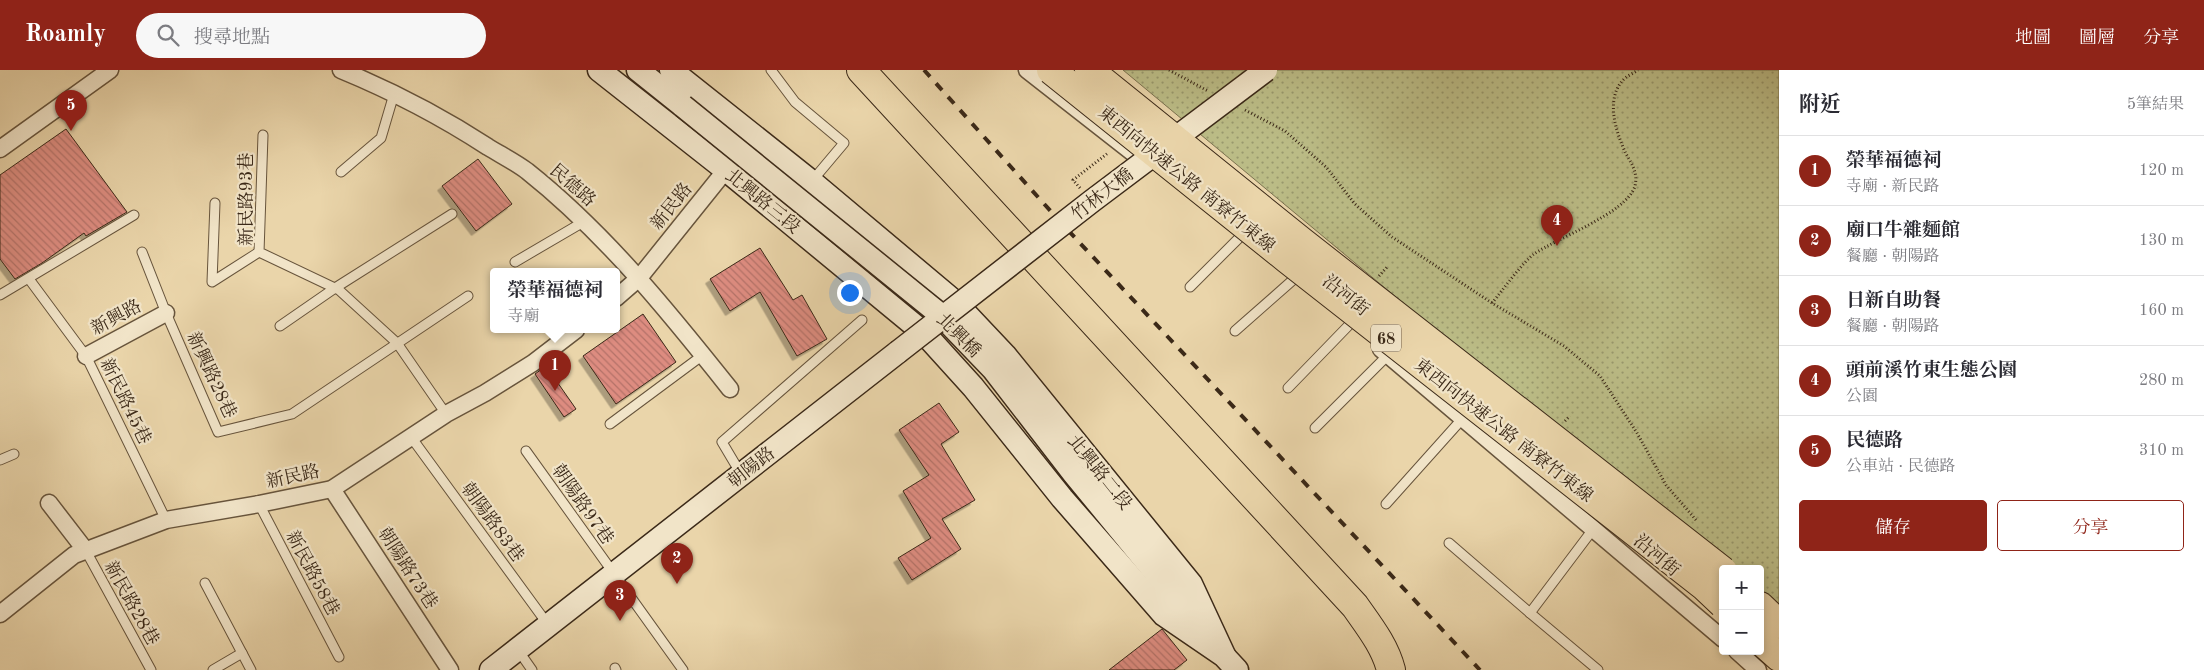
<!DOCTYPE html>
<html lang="zh-TW">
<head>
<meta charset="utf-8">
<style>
  body { margin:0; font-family:"Old Standard TT","Noto Serif TC",serif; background:#f7f7f7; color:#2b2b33 }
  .controls { position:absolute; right:15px; bottom:15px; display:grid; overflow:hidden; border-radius:5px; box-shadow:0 2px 8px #0003 }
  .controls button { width:45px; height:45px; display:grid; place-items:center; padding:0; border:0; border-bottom:1px solid #e1e1e2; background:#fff; color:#2b2b33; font:25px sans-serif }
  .you { position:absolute; left:849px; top:222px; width:18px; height:18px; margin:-12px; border:4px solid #fff; border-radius:50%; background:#1a73e8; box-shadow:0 0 0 8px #1a73e833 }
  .badge { display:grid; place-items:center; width:32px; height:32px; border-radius:50%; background:#8f2418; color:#fff; font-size:16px; font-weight:700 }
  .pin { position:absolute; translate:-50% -41px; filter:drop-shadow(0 1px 2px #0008) }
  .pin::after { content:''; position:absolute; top:26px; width:18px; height:15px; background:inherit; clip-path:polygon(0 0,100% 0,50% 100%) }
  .popup { position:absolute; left:490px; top:198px; width:130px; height:65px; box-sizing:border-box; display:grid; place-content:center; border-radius:5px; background:#fff; filter:drop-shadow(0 1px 4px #0005); font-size:16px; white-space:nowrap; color:#7c7c81 }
  .popup b { font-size:19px; color:#2b2b33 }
  .popup::after { content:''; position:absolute; left:50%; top:100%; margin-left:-10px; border:10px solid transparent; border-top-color:#fff }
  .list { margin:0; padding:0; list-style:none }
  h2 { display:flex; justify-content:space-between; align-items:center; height:65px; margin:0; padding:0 20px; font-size:21px }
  h2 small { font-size:16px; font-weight:400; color:#7c7c81 }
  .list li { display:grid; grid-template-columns:32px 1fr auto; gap:15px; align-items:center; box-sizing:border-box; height:70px; padding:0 20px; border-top:1px solid #e1e1e2 }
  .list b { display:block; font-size:19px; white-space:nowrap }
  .list p { margin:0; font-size:16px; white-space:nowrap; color:#7c7c81 }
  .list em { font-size:16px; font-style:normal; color:#7c7c81 }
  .actions { display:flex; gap:10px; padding:15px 20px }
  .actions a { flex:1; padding:11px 0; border:1px solid #8f2418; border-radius:5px; text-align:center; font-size:18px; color:#8f2418 }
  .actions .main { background:#8f2418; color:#fff }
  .icon { flex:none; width:28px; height:28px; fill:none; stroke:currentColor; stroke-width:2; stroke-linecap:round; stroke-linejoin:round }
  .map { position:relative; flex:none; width:1779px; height:600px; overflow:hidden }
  header { display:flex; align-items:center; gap:30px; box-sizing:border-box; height:70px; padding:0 25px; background:#8f2418; color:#fff }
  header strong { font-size:24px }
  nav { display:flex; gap:28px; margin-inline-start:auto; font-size:18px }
  .search { width:350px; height:45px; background:#f7f7f7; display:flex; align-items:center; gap:12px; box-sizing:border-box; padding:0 18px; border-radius:28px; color:#7c7c81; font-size:19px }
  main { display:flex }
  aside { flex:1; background:#fff }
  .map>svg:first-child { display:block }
  .green { fill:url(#green-dots); stroke:#7b724f }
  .building { fill:url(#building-back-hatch); stroke:#3b2918; filter:url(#shadow) }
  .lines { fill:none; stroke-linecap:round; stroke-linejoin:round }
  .lane-casing { stroke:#67543c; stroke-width:11 }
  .street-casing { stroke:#67543c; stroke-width:19 }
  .secondary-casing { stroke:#3b2918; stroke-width:25 }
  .highway-casing { stroke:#3b2918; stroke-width:30 }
  .path { stroke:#3b2918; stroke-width:3; stroke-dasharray:1 2.5; stroke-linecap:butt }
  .lane { stroke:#f1e4c8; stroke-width:9 }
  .street { stroke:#f1e4c8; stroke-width:16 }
  .secondary { stroke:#f1e4c8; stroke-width:22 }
  .highway { stroke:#ead5aa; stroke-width:28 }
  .rail { stroke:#3b2918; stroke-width:4; stroke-dasharray:9 9; stroke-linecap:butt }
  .secondary-bridge-casing { stroke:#3b2918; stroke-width:25; stroke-linecap:butt }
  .highway-bridge-casing { stroke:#3b2918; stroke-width:30; stroke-linecap:butt }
  .secondary-bridge { stroke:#f1e4c8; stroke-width:22 }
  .highway-bridge { stroke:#ead5aa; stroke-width:28 }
  .labels { text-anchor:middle; stroke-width:4.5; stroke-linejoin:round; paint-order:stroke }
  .shield { fill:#f1e4c8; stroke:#72614d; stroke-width:1 }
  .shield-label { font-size:16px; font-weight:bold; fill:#3b2918 }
  .street-label { font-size:18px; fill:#3b2918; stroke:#f1e4c8 }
</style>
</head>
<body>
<header>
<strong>Roamly</strong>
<div class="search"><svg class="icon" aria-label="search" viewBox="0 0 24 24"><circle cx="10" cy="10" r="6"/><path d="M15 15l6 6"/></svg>搜尋地點</div>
<nav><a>地圖</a><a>圖層</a><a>分享</a></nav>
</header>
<main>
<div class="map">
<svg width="1779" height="600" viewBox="0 0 1779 600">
  <defs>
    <pattern id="green-dots" width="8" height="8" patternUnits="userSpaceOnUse" patternTransform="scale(1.25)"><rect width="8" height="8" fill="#bbbc86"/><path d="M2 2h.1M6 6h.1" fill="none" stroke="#99996d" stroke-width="1.8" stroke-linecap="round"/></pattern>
    <pattern id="building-back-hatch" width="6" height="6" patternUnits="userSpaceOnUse" patternTransform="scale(1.25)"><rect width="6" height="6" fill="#dd8c80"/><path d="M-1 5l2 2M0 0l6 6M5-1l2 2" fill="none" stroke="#b47268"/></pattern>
    <filter id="shadow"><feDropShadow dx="-4.5" dy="4.5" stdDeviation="0" flood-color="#0004"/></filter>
  </defs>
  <rect width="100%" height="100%" fill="#ead5aa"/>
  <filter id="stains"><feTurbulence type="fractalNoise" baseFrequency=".004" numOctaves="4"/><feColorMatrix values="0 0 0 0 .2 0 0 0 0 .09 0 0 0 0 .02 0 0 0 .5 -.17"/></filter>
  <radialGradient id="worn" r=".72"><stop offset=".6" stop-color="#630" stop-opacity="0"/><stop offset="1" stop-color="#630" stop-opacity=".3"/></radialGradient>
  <path class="green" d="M1123 0H1779V565L1760 548V499H1723Z"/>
  <g class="building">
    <path d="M66 59 127 142 86 166 84 163 42 193 15 209 0 189V105Z"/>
    <path d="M478 89 512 134 476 161 442 116Z"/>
    <path d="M760 178 793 230 802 225 827 269 797 286 760 222 730 241 710 209Z"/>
    <path d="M643 244 676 292 616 334 583 286Z"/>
    <path d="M546 296 576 339 564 347 535 304Z"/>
    <path d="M939 333 959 362 941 374 975 430 942 449 961 479 912 510 898 488 931 468 903 421 929 405 899 360Z"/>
    <path d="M1162 559 1187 590 1174 600H1109Z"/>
  </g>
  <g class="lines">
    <g class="lane-casing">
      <g id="lane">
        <path d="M771 0 795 32 844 73 812 111"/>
        <path d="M263 65 259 182 339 220 397 273 446 344"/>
        <path d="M341 102 381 68 394 24"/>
        <path d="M215 133 212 212 259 182"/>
        <path d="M142 182 166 243 218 362 292 344 468 226"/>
        <path d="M515 192 585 151"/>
        <path d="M29 209 86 286 166 450"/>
        <path d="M1190 217 1240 167"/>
        <path d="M0 225 134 145"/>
        <path d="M280 256 335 218 452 144"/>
        <path d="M1235 261 1294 209"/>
        <path d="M1288 318 1350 254"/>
        <path d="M610 354 703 285"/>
        <path d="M1315 358 1388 285"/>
        <path d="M411 367 549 556"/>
        <path d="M526 381 683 600"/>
        <path d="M0 390 14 384"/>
        <path d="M741 404 722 372 862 250"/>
        <path d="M259 434 339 587"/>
        <path d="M1386 434 1463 348"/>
        <path d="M1449 473 1530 543 1594 458"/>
        <path d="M86 481 151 600"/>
        <path d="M205 513 251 600"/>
        <path d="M1530 543 1598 600"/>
        <path d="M518 580 532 600"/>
        <path d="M615 598 616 600"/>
        <path d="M213 600 242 583"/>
      </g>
    </g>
    <g class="street-casing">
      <g id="street">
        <path d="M341 0C392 21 442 47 488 77 501 85 515 92 527 101 605 163 668 241 730 319"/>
        <path d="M1027 0 1142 90"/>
        <path d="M0 79 110 0"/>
        <path d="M616 228 639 208 733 91"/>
        <path d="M1381 279 1723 569"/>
        <path d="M86 286 166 243"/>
        <path d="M332 419 450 600"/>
        <path d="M49 433 86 481"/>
        <path d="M0 544 74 485 166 450 259 434 332 419 446 344 485 323 533 293 576 260"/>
        <path d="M1737 581 1758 600"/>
      </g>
    </g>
    <g class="secondary-casing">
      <g id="secondary">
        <path d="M599 0 726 100 925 264 973 317 1062 428 1164 545 1224 586 1237 600"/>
        <path d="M638 0 683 36"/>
        <path d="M671 0 812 112 955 232 1005 285 1191 514 1224 585"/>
        <path d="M942 246 993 299 1074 404 1204 562"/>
        <path d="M491 600 898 282"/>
      </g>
    </g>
    <g class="highway-casing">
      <g id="highway">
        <path d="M861 0 1355 536C1369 556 1385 576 1391 600"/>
        <path d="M1760 536 1779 554"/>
        <path d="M1760 570 1779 587"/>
      </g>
    </g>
    <g class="path">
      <path d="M1169 0 1208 21"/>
      <path d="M1245 40 1285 61 1326 97 1355 134 1392 167 1492 233 1564 276 1600 306 1637 363 1666 415 1696 450"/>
      <path d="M1080 118 1073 110 1108 83"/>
      <path d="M1379 206 1388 196"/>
      <path d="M1492 233C1502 221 1523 192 1534 184 1557 168 1627 143 1635 116 1638 103 1632 94 1626 84 1616 62 1604 28 1625 8 1629 5 1634 3 1638 0"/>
      <path d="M1565 351 1570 346"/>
    </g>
    <use href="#lane" class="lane"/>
    <use href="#street" class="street"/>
    <use href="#secondary" class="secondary"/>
    <use href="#highway" class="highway"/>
    <path class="rail" d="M924 0 1064 156 1480 600"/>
    <g class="secondary-bridge-casing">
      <g id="secondary-bridge">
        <path d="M683 36 942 246"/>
        <path d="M898 282 1092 131 1266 0"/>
      </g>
    </g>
    <g class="highway-bridge-casing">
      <g id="highway-bridge">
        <path d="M1051 0 1287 189 1705 517 1723 534"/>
        <path d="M1089 0 1301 171 1723 501"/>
      </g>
    </g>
    <use href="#secondary-bridge" class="secondary-bridge"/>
    <use href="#highway-bridge" class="highway-bridge"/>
  </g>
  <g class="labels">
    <rect class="shield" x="1371" y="254.5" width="30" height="27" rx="4"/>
    <g class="shield-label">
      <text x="1386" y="274">68</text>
    </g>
    <g class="street-label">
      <text transform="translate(1187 109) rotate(39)" y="6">東西向快速公路 南寮竹東線</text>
      <text transform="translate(573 115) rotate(41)" y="6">民德路</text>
      <text transform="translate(1102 124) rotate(-38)" y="6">竹林大橋</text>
      <text transform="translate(246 129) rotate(-90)" y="6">新民路93巷</text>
      <text transform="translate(763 131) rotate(39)" y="6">北興路三段</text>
      <text transform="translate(671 136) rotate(-51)" y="6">新民路</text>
      <text transform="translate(1346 225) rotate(39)" y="6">沿河街</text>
      <text transform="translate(116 247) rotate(-28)" y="6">新興路</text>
      <text transform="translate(959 265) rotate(45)" y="6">北興橋</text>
      <text transform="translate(212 305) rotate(65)" y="6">新興路28巷</text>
      <text transform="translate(126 331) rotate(64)" y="6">新民路45巷</text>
      <text transform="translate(1504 360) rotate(38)" y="6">東西向快速公路 南寮竹東線</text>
      <text transform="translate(751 397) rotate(-38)" y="6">朝陽路</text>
      <text transform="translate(1100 402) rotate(51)" y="6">北興路二段</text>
      <text transform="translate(293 406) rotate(-12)" y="6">新民路</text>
      <text transform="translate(583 434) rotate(55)" y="6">朝陽路97巷</text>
      <text transform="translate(493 452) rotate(54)" y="6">朝陽路83巷</text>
      <text transform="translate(1657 485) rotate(40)" y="6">沿河街</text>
      <text transform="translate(408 498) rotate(57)" y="6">朝陽路73巷</text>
      <text transform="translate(313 503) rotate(62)" y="6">新民路58巷</text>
      <text transform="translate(132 533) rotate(61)" y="6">新民路28巷</text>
    </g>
  </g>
  <rect width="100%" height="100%" filter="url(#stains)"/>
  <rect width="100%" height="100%" fill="url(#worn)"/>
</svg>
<div class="controls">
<button>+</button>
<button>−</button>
</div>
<div class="you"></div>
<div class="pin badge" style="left:555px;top:321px">1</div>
<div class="popup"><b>榮華福德祠</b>寺廟</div>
<div class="pin badge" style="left:677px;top:514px">2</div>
<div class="pin badge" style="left:620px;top:551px">3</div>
<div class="pin badge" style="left:1557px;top:176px">4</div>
<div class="pin badge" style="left:71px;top:61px">5</div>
</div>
<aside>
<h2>附近<small>5筆結果</small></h2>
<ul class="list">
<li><span class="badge">1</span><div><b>榮華福德祠</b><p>寺廟 · 新民路</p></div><em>120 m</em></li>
<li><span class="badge">2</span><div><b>廟口牛雜麵館</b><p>餐廳 · 朝陽路</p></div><em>130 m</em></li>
<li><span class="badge">3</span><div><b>日新自助餐</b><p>餐廳 · 朝陽路</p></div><em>160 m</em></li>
<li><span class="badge">4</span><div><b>頭前溪竹東生態公園</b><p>公園</p></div><em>280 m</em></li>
<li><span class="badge">5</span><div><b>民德路</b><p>公車站 · 民德路</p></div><em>310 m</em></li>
</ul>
<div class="actions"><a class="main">儲存</a><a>分享</a></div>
</aside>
</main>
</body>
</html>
